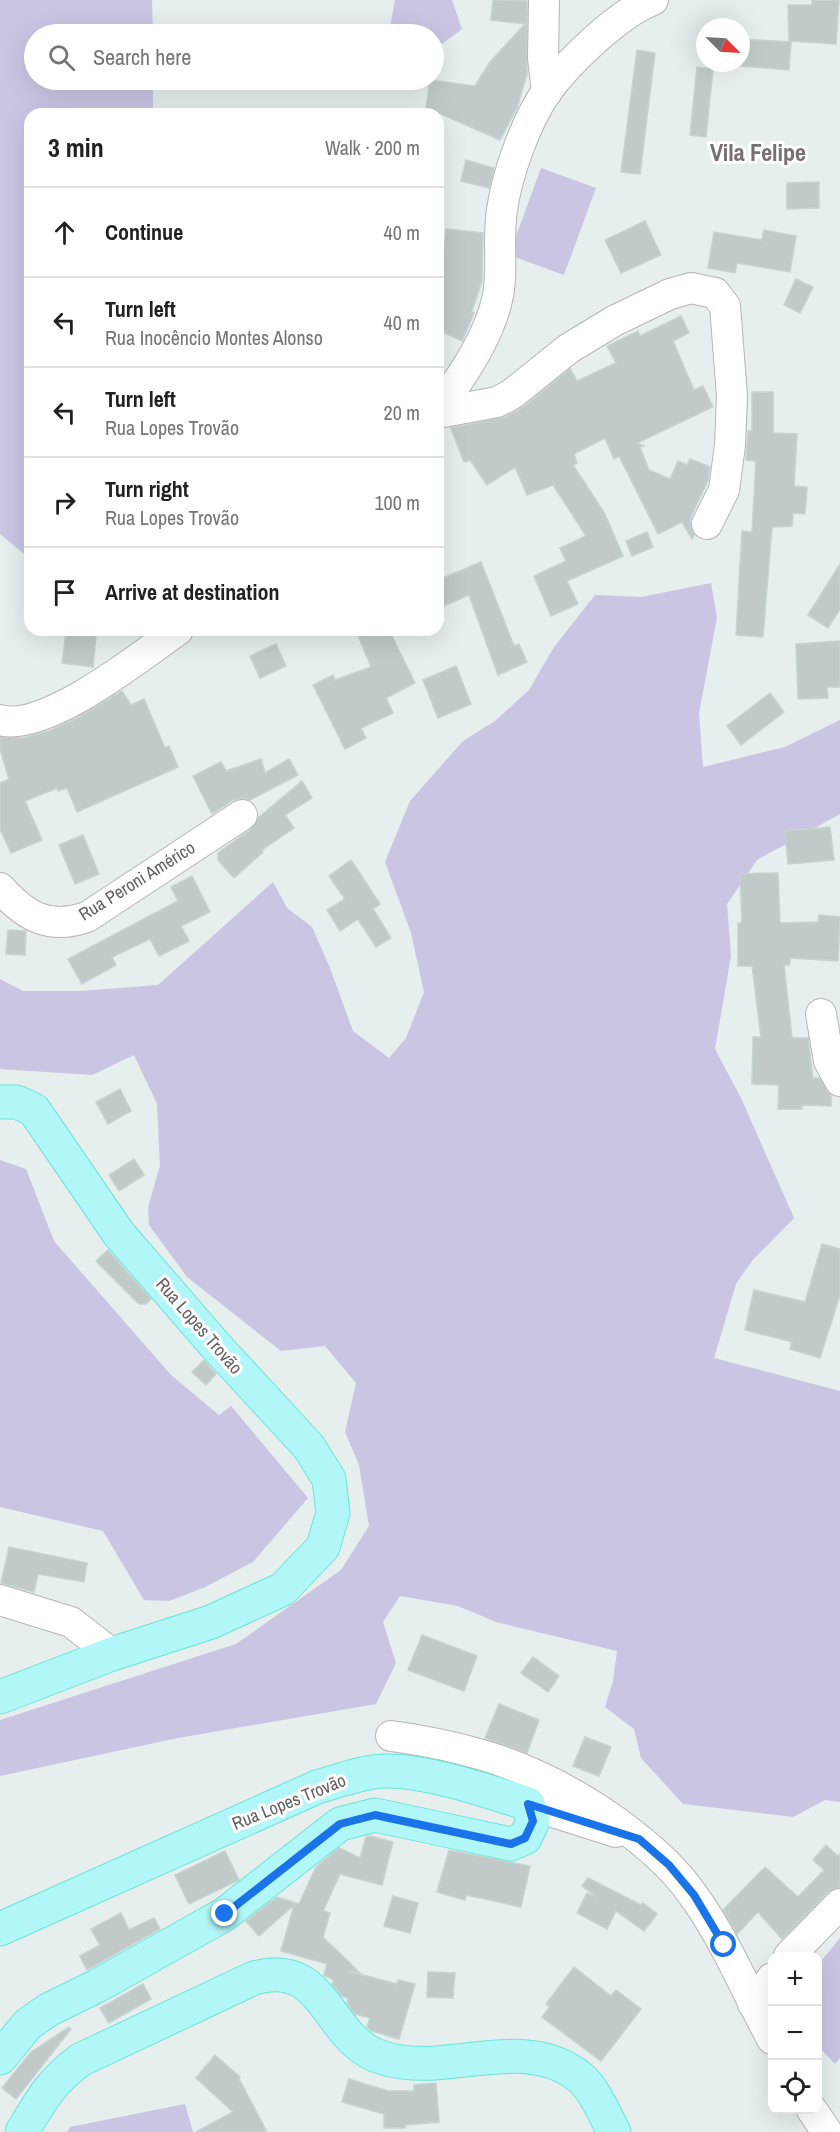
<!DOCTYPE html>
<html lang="en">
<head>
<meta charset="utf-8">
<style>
  body { margin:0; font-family:"Archivo Narrow",sans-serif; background:#f6f6f6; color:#202124 }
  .controls { position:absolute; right:18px; bottom:18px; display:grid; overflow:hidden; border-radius:12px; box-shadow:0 6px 24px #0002 }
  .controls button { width:54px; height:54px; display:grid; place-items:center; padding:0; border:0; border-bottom:2px solid #e0e0e0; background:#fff; color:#202124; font:30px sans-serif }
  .compass { position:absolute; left:696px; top:18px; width:54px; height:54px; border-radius:50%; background:#fff; box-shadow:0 6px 24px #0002; rotate:114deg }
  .stop { position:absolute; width:18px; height:18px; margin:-14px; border:4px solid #1a73e8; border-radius:50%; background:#fff }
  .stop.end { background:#1a73e8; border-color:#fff; box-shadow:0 2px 6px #0008 }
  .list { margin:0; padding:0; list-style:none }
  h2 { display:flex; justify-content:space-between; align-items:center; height:78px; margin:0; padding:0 24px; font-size:26px }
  h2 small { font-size:20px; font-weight:400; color:#757577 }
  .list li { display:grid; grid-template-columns:39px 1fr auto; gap:18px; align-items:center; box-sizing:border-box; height:90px; padding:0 24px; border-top:2px solid #e0e0e0 }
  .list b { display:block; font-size:22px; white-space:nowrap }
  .list p { margin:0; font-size:20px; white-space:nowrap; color:#757577 }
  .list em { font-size:20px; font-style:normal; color:#757577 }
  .icon { flex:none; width:33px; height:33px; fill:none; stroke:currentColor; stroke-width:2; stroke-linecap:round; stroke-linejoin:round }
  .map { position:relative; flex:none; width:840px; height:2132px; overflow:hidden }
  .search { position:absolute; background:#fff; box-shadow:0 6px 24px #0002; left:24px; top:24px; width:420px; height:66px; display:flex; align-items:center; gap:15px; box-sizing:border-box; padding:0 21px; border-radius:33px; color:#757577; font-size:22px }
  .panel { position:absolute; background:#fff; box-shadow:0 6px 24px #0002; left:24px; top:108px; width:420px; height:528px; border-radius:18px }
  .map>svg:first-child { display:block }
  .green { fill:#cac5e3 }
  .building { fill:#c2cac9; stroke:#c5d3d1; stroke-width:1.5 }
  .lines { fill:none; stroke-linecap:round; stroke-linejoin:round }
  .minor-casing { stroke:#b9b3b5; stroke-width:32 }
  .major-casing { stroke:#69e4d7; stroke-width:35 }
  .minor { stroke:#fff; stroke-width:30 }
  .major { stroke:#b2f7f8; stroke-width:33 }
  .route { stroke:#1a73e8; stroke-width:8 }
  .labels { text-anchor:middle; stroke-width:6; stroke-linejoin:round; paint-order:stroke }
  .street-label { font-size:18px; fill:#655e60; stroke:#fff }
  .district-label { font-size:24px; font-weight:bold; fill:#776f71; stroke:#fff }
</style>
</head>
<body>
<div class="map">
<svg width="840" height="2132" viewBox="0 0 840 2132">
  <rect width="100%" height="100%" fill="#e6eeee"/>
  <g class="green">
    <path d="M0 0H152L153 34H34V80H153V114H30V559L0 534Z"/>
    <path d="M395 0H452L462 29 434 50V34H391L389 33Z"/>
    <path d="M541 168 596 188 564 275 509 255Z"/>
    <path d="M711 583 717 618 699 713 703 767 785 747 840 720V814L757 860 727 904 731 956 715 1049 741 1098 794 1218 752 1261 736 1284 714 1358 840 1391V1802L825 1800 793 1817 683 1804 641 1758 634 1729 605 1707 613 1681 617 1651 496 1622 458 1606 400 1596 383 1622 396 1663 376 1704 178 1738 0 1776V1720L236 1644 341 1570 369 1526 359 1465 345 1432 356 1383 325 1346 281 1351 187 1277 149 1225 148 1207 160 1166 157 1104 134 1055 92 1075 0 1069V979L23 991H80L158 985 273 882 287 908 312 927 330 968 353 1031 389 1058 406 1038 424 992 411 933 385 862 410 801 463 741 495 721 529 690 554 647 595 595 641 597Z"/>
    <path d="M0 1160 26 1169 54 1241 171 1375 219 1415 231 1406 308 1498 253 1562 203 1588 169 1601 144 1600 103 1531 0 1507Z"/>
    <path d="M840 1938V2058L835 2064 818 2046V1965Z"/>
    <path d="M185 2104 193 2132H67L70 2127Z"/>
  </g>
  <g class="building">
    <path d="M493 0 527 1V74L517 108 500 140 441 114H425L430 80 475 86 490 62 525 24 491 20Z"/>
    <path d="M812 0H839L836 44 789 41 788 5H812Z"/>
    <path d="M741 39 791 42 789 70 741 66Z"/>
    <path d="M637 50 655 53 640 174 621 172Z"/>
    <path d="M697 67 713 69 706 137 690 135Z"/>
    <path d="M466 160 494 168 489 188 461 181Z"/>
    <path d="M819 182V208L787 209V183Z"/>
    <path d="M645 221 661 255 621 273 605 240Z"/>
    <path d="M446 229 483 233 482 281 472 311 474 313 462 341 438 330 440 266H442Z"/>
    <path d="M764 230 796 236 790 272 737 263 735 273 708 268 714 232 762 240Z"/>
    <path d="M796 279 813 287 800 313 784 305Z"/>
    <path d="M681 316 689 333 673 341 694 390 703 386 713 407 637 443 644 446 640 447 649 470 670 479 678 461 687 465 690 459 710 467 708 480 691 517 690 526 694 535 692 539 682 522 658 534 619 456 614 459 605 438 574 454 577 463 573 465 605 514 623 556 567 581 578 604 551 616 534 576 566 561 560 548 586 536 553 485 527 495 515 467 487 485 470 460 464 462 451 428 505 417 523 407 570 369 577 381 616 363 607 346 638 331 640 336Z"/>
    <path d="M752 392H773V433L797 434 794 486 807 487 805 514 793 513 792 526 772 527 763 637 736 635 742 531 752 532 756 461 746 460 748 431H752Z"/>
    <path d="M647 532 653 547 632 556 626 541Z"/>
    <path d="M481 562 514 646 519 644 527 662 498 675 469 595 438 608V580Z"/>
    <path d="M840 564V609L828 628 808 615Z"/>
    <path d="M356 630H389L415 683 386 698 393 713 361 728 366 738 345 749 313 685 333 675 335 680 371 667Z"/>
    <path d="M66 632 96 635 93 667 62 663Z"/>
    <path d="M840 641V687H827L828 698 798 699 796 644Z"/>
    <path d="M276 644 286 666 260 678 250 656Z"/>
    <path d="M456 666 471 704 438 718 423 680Z"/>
    <path d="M122 691 131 705 144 699 165 748 169 746 178 767 77 812 67 788 58 791 57 788 25 801 42 840 11 853 0 829V783L9 779 0 749V737L23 738 49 731 75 719Z"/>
    <path d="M770 693 784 712 741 745 727 726Z"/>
    <path d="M261 759 265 773 289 759 298 775 250 800 242 798 233 800 212 814 193 776 221 762 226 771Z"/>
    <path d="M302 781 312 798 285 815 294 828 262 850 263 852 234 878 218 860V853L251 829 258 818Z"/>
    <path d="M830 827 834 860 788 864 785 831Z"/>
    <path d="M83 835 99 874 75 884 59 845Z"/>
    <path d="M351 860 380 904 373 909 391 938 376 947 358 919 340 931 327 910 345 899 329 876Z"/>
    <path d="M778 873 780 923 818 922 819 915 840 917 838 961 790 958V965H784L792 1038H808L813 1078H819L831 1096V1106L802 1105V1109H778L779 1085 752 1084 753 1037H761L752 966H738V923H742L740 874Z"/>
    <path d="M192 876 210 912 181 926 189 941 159 956 150 939 112 957 116 965 82 984 68 959 178 901 171 887Z"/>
    <path d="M8 930 26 931 25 955 6 954Z"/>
    <path d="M120 1089 131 1111 108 1124 96 1102Z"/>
    <path d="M134 1159 144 1175 119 1191 109 1175Z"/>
    <path d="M822 1244 840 1249V1295L820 1358 790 1349 792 1342 745 1330 754 1290 805 1302Z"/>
    <path d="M108 1250 151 1299 146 1304H139L96 1261Z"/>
    <path d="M204 1360 216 1374 206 1385 192 1372Z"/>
    <path d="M9 1547 87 1563 84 1582 38 1574 34 1592 1 1583Z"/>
    <path d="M422 1635 477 1656 464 1691 408 1670Z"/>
    <path d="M533 1657 559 1676 548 1692 521 1673Z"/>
    <path d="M499 1704 539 1720 527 1753 485 1738Z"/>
    <path d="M585 1737 611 1747 599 1776 573 1766Z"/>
    <path d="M370 1836 393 1842 382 1885 340 1874 323 1911 330 1913 323 1937 360 1973 348 1971 397 1984 398 1980 415 1984 399 2039 372 2031 367 2027 370 2018 355 2014 347 2003 348 1998 342 1996 332 1984 334 1980 324 1975 327 1964 281 1951 294 1905 259 1936 246 1921 277 1897 299 1904 316 1867 339 1848 360 1858 366 1837Z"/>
    <path d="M826 1845 838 1856 840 1854V1887L828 1892 782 1939 758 1912 737 1934 723 1910 765 1867 798 1897 824 1870 813 1860Z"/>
    <path d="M449 1850 530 1866 521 1907 466 1895 465 1900 437 1892Z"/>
    <path d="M225 1851 239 1880 189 1904 175 1875Z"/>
    <path d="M588 1878 641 1905 643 1903 657 1914 644 1931 616 1911 607 1929 577 1913 587 1893 597 1897 582 1886Z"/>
    <path d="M393 1896 418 1903 410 1933 384 1926Z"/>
    <path d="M121 1913 129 1930 154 1918 160 1929 87 1970 80 1956 100 1945 91 1929Z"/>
    <path d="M574 1967 611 1996 616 1990 641 2009 601 2061 542 2017 550 2007 546 2004Z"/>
    <path d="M428 1972 455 1973 453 1998 427 1997Z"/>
    <path d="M143 1984 151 1999 109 2023 100 2008Z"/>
    <path d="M69 2027 71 2029 16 2099 2 2088 31 2052Z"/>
    <path d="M215 2055 240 2077 239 2079 267 2132H196L233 2112 196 2078Z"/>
    <path d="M349 2079 388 2091H414V2085L436 2083 439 2122 405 2125V2128H384V2114L342 2102Z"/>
  </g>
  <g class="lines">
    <g class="minor-casing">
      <g id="minor">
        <path d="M544 0 543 58 547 92"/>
        <path d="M438 407C461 380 489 336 497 300 504 271 497 240 502 210 507 174 526 121 547 91 569 61 619 13 653 0"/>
        <path d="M438 413 497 402 512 394 568 349 614 321 670 294 691 288 715 293 725 306 732 396 730 445 724 490 707 524"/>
        <path d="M0 720C45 733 141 656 178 630"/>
        <path d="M0 888C26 917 49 930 87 917L242 815"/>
        <path d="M821 1014 829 1061 840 1081"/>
        <path d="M0 1600 71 1622 112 1654"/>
        <path d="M391 1736C480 1748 545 1771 618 1823 646 1844 673 1866 693 1895 725 1939 746 1991 772 2039"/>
        <path d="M528 1804 616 1832"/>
        <path d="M789 1956 840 1904"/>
        <path d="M753 2004 772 1978"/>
        <path d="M812 2110 827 2132"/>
      </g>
    </g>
    <g class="major-casing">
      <g id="major">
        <path d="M0 1102H17L34 1110 119 1234 215 1345 309 1447 329 1479 333 1513 323 1547 283 1589 211 1622 112 1654 0 1697"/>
        <path d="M0 1929 317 1787C339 1781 361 1772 384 1771 427 1770 487 1791 528 1804L533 1821 525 1838 511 1844 375 1815 340 1824 225 1914 97 1986 48 2010 28 2024 0 2058"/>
        <path d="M22 2132C42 2099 49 2084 80 2060L254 1978C324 1958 326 2034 375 2055 438 2082 518 2031 577 2075 594 2087 604 2114 614 2132"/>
      </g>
    </g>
    <use href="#minor" class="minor"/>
    <use href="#major" class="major"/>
  </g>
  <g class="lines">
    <path class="route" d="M225 1914 340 1824 375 1815 511 1844 525 1838 533 1821 528 1804 639 1839 669 1865 694 1895 724 1945"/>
  </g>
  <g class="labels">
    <g class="street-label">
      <text transform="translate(137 881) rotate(-32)" y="6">Rua Peroni Américo</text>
      <text transform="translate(199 1326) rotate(49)" y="6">Rua Lopes Trovão</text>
      <text transform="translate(289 1802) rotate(-22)" y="6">Rua Lopes Trovão</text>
    </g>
    <g class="district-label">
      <text x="758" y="161">Vila Felipe</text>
    </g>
  </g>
</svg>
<div class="controls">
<button>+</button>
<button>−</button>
<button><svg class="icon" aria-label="locate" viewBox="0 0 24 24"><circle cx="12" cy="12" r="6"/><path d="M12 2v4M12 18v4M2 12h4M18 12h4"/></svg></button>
</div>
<svg class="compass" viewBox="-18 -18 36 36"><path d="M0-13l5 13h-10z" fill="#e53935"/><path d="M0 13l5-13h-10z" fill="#757577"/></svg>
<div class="stop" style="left:724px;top:1945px"></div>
<div class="stop end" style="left:225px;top:1914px"></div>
<div class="search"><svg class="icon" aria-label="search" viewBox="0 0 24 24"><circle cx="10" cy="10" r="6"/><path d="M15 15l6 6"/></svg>Search here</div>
<section class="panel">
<h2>3 min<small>Walk · 200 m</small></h2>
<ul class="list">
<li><svg class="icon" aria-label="ahead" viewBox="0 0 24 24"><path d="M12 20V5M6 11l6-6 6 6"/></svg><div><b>Continue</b></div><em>40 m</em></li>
<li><svg class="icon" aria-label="left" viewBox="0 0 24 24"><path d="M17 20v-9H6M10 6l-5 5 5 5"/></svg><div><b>Turn left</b><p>Rua Inocêncio Montes Alonso</p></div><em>40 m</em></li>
<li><svg class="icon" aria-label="left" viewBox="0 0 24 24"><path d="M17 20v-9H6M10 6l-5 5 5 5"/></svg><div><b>Turn left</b><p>Rua Lopes Trovão</p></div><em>20 m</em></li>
<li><svg class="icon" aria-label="right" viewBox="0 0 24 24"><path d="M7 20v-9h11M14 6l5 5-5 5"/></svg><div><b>Turn right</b><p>Rua Lopes Trovão</p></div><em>100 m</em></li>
<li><svg class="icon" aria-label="arrive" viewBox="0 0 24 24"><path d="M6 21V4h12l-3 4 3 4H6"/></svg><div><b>Arrive at destination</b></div></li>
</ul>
</section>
</div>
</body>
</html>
